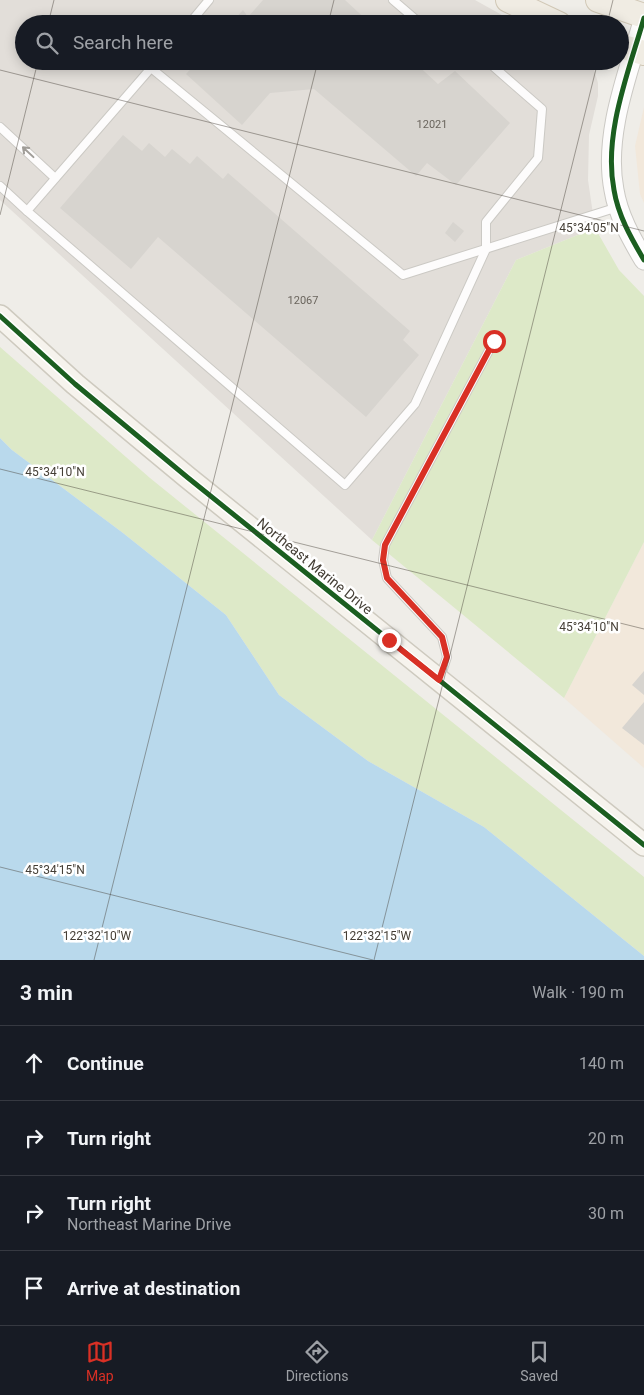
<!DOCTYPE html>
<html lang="en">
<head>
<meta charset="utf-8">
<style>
  body { margin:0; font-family:Roboto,sans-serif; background:#242831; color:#f1f3f6 }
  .stop { position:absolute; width:15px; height:15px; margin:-11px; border:4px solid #d93025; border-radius:50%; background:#fff }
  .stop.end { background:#d93025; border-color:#fff; box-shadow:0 1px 5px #0008 }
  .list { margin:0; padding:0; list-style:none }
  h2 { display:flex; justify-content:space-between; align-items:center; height:65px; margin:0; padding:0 20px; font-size:21px }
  h2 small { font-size:16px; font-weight:400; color:#9ea1a6 }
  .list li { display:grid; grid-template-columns:32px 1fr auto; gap:15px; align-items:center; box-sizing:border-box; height:75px; padding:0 20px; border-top:1px solid #363941 }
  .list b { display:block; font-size:19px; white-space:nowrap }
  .list p { margin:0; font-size:16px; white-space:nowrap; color:#9ea1a6 }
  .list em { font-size:16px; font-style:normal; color:#9ea1a6 }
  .icon { flex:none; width:28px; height:28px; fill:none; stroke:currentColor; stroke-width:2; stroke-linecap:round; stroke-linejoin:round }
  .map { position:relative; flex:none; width:644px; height:960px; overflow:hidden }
  .search { position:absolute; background:#171b24; box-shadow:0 2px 12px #0003; left:15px; right:15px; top:15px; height:55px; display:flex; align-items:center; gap:12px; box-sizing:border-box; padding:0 18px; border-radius:28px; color:#9ea1a6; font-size:19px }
  .sheet { height:365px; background:#171b24 }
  nav { display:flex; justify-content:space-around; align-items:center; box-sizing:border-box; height:70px; border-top:1px solid #363941; background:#171b24; font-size:14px; color:#9ea1a6 }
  nav a { display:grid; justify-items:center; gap:2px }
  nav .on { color:#d93025 }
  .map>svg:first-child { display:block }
  .commercial { fill:#f2e8db }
  .industrial { fill:#e2ded9 }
  .green { fill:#dde9c8 }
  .water { fill:#b9d9ec }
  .building { fill:#d7d4cf }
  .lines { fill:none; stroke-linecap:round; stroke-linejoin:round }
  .service-casing { stroke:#cbc9c4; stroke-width:10 }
  .tertiary-casing { stroke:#cbc9c4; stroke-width:21 }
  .secondary-casing { stroke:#cecabf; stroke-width:24 }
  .primary-casing { stroke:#d1c8b6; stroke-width:26 }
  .service { stroke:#fdfcfc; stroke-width:8 }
  .tertiary { stroke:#fdfcfc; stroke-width:19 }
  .secondary { stroke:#f6f3ed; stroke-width:21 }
  .primary { stroke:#f0ece3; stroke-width:24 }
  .cycleway-casing { stroke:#fff; stroke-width:8 }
  .cycleway { stroke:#1b5e20; stroke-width:5 }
  .oneway { stroke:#a09d98 }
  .route { stroke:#d93025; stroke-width:6 }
  .ticks { fill:none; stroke:#443e35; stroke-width:1; stroke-opacity:0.45 }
  .labels { text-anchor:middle; stroke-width:5; stroke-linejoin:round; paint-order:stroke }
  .number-label { font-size:11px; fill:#6a655d }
  .street-label { font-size:14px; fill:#443e35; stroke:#fff }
  .ticks-label { font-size:12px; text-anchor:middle; fill:#443e35; stroke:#fff; stroke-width:5; stroke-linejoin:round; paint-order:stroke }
</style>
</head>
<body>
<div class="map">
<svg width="644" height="960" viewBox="0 0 644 960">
  <rect width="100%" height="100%" fill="#efede8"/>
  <g class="commercial">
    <path d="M644 107V203L640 194 635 146Z"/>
    <path d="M644 542V768L564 698Z"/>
  </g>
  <path class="industrial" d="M0 0H475L518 24H24V61H588L594 70 598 83V96L589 135 588 180 595 228 516 260 372 540 0 200Z"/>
  <g class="green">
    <path d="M595 228 619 270 644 296V542L564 698 372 540 516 260Z"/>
    <path d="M0 347 150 478 644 877V956L484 827 368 761 279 695 226 615 123 533 12 450 0 438Z"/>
  </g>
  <path class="water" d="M0 438 12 450 123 533 226 615 279 695 368 761 484 827 644 956V960H0Z"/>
  <g class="building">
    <path d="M263 0H345L371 24H230L243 10 248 17Z"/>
    <path d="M198 61H413L438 84 455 71 510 123 456 185 427 163 416 176 314 89 270 93 242 125 186 74Z"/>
    <path d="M123 135 142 151 149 143 165 157 172 149 190 164 197 156 223 179 228 173 410 331 403 340 419 355 366 417 158 237 131 269 60 208Z"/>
    <path d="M453 222 464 231 455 242 445 233Z"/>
    <path d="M644 671V695L632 685Z"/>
    <path d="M644 702V745L622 728Z"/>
  </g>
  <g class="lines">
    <g class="service-casing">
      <g id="service">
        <path d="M393 0 421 24"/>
        <path d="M189 24 209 0"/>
        <path d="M157 61 151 68 403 275 618 207"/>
        <path d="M151 68 27 211 345 485 415 404 486 249V222L538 158 542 109 487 61"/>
        <path d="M0 127 55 178"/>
        <path d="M0 186 27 211"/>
        <path d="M440 678 447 657 442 637 387 578 383 560 385 545 494 341"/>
      </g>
    </g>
    <g class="tertiary-casing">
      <path id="tertiary" d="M644 18C629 71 603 134 614 190 618 215 631 238 644 260"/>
    </g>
    <g class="secondary-casing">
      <path id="secondary" d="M0 316 75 384 187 477 644 845"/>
    </g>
    <g class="primary-casing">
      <g id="primary">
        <path d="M508 0 559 24"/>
        <path d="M598 0 644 16"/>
        <path d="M620 46 644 53"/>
      </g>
    </g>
    <use href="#service" class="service"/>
    <use href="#tertiary" class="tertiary"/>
    <use href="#secondary" class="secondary"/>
    <use href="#primary" class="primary"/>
    <g class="cycleway-casing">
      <g id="cycleway">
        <path d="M644 18C629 71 603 134 614 190 618 215 631 238 644 260"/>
        <path d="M0 316 75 384 187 477 644 845"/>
      </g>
    </g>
    <use href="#cycleway" class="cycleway"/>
  </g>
  <defs><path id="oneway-shaft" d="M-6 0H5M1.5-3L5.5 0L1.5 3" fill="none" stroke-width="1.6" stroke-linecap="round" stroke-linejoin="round" transform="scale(1.25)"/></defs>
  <use class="oneway" href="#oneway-shaft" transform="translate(28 152) rotate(-137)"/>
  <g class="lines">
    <path class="route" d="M389 640 439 680 447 657 442 637 387 578 383 560 385 545 494 341"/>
  </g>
  <path class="ticks" d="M48 24 54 0M328 24 334 0M607 24 613 0M0 70 644 231M0 215 38 61M0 469 644 629M0 867 373 960M94 960 318 61M374 960 598 61"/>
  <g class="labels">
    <g class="number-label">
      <text x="432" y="128">12021</text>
      <text x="303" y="304">12067</text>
    </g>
    <g class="street-label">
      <text transform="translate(315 566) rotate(39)" y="5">Northeast Marine Drive</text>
    </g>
  </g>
  <g class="ticks-label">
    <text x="589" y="232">45°34'05"N</text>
    <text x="55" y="476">45°34'10"N</text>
    <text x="589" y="631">45°34'10"N</text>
    <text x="55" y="874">45°34'15"N</text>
    <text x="97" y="940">122°32'10"W</text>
    <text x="377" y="940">122°32'15"W</text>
  </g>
</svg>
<div class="stop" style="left:494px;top:341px"></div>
<div class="stop end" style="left:389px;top:640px"></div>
<div class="search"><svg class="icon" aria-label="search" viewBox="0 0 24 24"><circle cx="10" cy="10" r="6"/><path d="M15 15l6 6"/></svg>Search here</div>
</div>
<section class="sheet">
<h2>3 min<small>Walk · 190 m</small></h2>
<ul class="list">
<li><svg class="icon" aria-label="ahead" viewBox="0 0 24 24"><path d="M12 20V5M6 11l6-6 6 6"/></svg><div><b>Continue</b></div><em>140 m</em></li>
<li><svg class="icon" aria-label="right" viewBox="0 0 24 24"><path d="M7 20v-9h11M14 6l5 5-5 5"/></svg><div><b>Turn right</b></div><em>20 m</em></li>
<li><svg class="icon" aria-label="right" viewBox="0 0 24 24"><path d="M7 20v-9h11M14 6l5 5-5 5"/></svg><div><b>Turn right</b><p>Northeast Marine Drive</p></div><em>30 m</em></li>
<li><svg class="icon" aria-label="arrive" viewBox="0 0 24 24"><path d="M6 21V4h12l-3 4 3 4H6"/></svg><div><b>Arrive at destination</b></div></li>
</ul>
</section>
<nav>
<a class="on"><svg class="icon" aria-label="map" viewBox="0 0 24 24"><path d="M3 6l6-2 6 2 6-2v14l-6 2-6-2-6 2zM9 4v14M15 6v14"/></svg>Map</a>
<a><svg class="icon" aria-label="directions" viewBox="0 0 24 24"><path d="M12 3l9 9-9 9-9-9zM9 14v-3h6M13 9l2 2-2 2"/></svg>Directions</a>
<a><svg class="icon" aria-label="saved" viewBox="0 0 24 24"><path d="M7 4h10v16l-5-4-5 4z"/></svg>Saved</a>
</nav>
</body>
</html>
